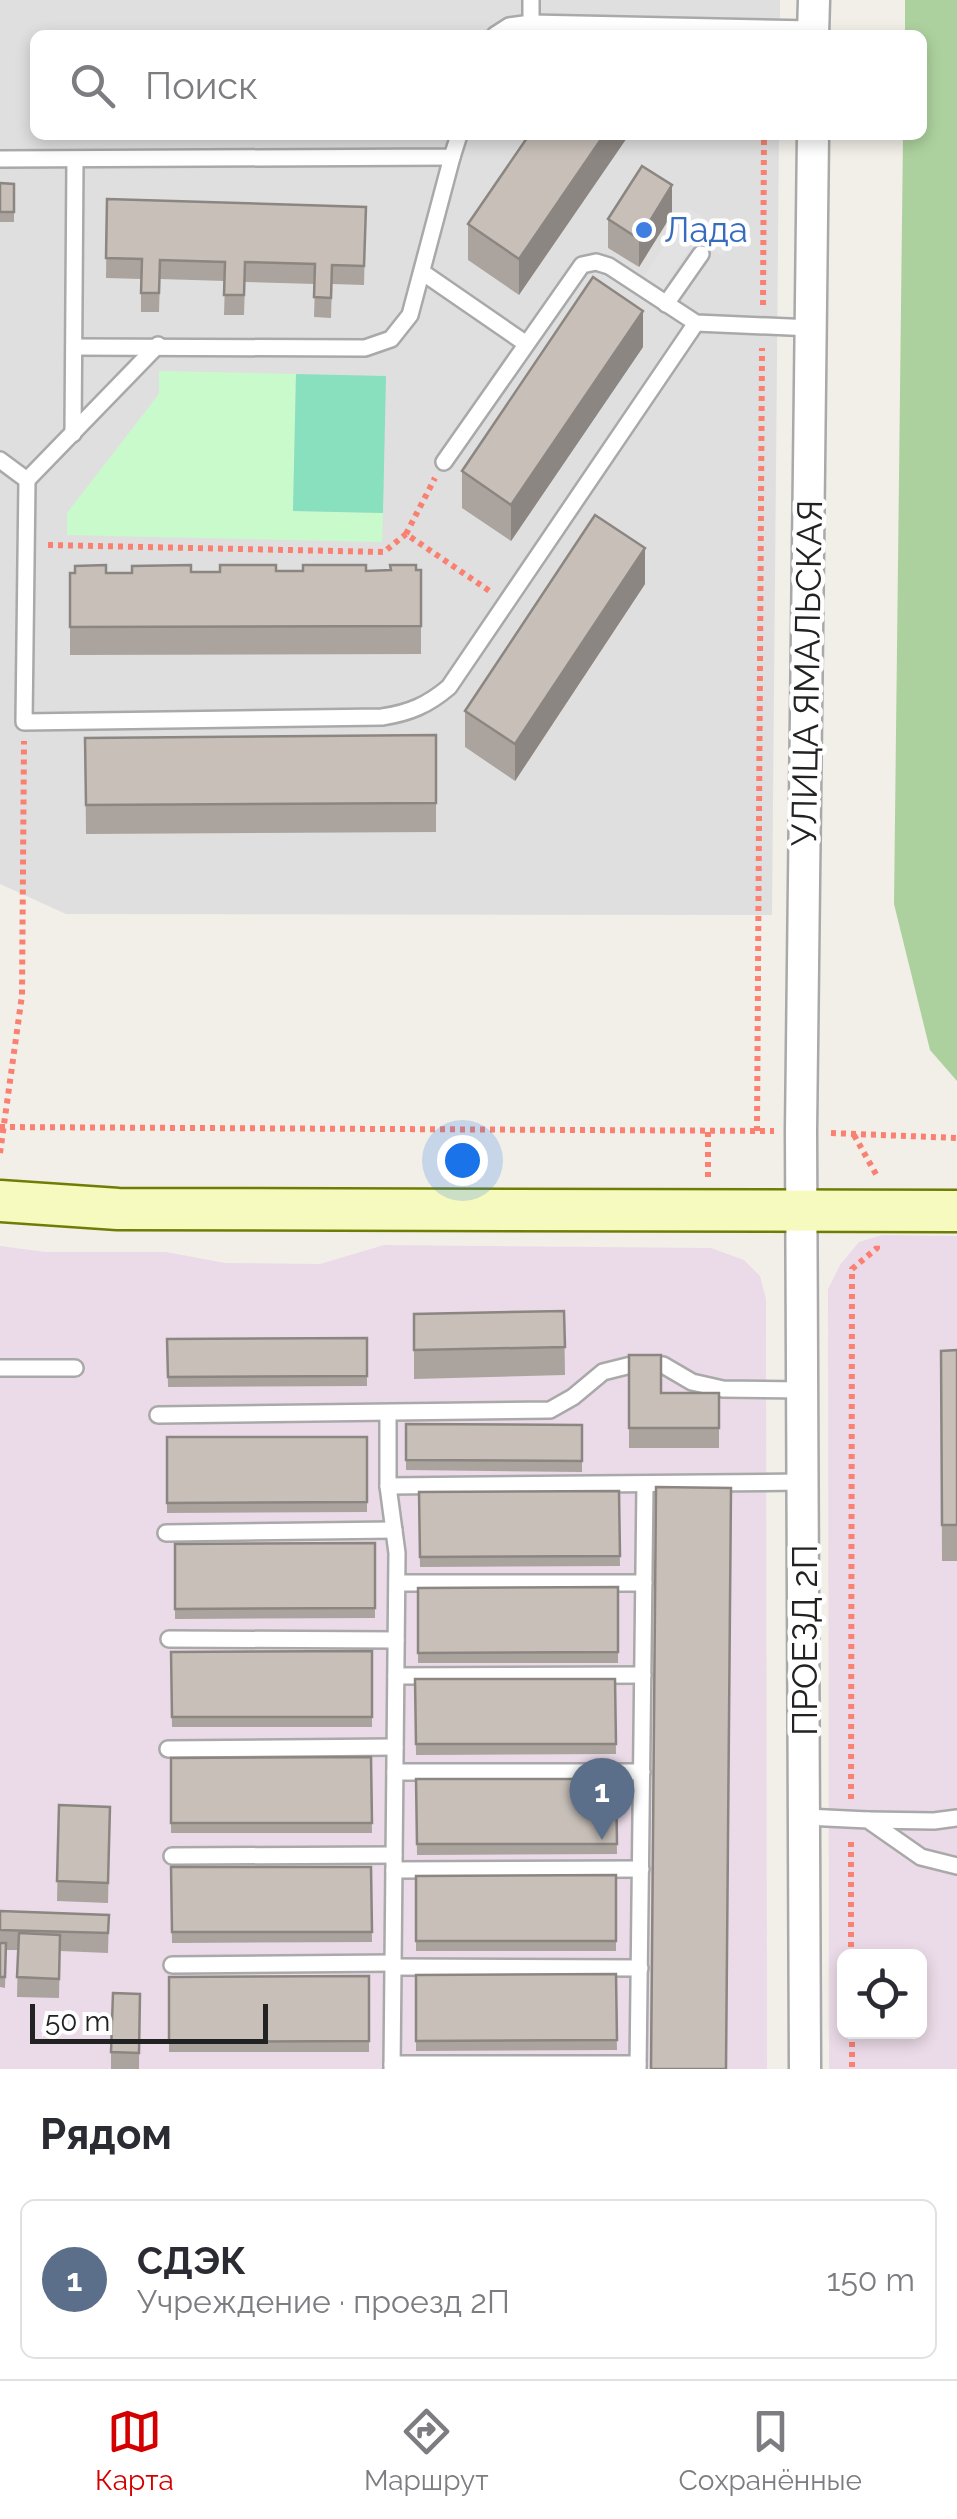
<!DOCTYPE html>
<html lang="ru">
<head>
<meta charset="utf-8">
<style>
  body { margin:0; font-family:Raleway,sans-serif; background:#f7f7f7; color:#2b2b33 }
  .controls { position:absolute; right:30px; bottom:30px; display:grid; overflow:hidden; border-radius:15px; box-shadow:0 5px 15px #0003 }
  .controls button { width:90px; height:90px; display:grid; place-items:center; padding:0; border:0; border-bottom:2px solid #e1e1e2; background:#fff; color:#2b2b33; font:50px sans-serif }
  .scale { position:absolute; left:30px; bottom:25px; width:238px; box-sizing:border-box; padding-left:10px; border:5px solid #222; border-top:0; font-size:28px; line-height:35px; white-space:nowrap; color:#222; -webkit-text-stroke:8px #fff; paint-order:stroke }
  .you { position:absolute; left:462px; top:1160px; width:35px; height:35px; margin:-25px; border:8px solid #fff; border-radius:50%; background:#1a73e8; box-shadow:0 0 0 15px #1a73e833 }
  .badge { display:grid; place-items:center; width:65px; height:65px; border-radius:50%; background:#d40000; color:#fff; font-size:32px; font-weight:700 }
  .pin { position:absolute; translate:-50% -82px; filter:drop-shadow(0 2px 5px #0008) }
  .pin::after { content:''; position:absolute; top:52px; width:35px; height:30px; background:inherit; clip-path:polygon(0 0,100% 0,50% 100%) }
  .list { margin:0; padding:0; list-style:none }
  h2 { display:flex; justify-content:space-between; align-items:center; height:130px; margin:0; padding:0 40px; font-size:42px }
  h2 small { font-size:32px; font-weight:400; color:#7c7c81 }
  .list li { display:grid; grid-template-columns:65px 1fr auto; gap:30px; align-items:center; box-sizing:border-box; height:160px; margin:0 20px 20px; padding:0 20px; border:2px solid #e1e1e2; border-radius:15px }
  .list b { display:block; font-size:38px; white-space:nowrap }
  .list p { margin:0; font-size:32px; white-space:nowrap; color:#7c7c81 }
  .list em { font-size:32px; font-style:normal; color:#7c7c81 }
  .icon { flex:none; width:55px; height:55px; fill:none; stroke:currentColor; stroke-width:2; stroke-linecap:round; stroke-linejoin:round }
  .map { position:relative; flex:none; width:957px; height:2069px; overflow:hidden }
  .search { position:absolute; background:#fff; box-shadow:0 5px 15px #0003; left:30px; right:30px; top:30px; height:110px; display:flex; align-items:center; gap:25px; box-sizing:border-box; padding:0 35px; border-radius:15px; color:#7c7c81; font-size:38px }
  .sheet { height:310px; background:#fff }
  nav { display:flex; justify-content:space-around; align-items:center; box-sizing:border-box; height:140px; border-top:2px solid #e1e1e2; background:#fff; font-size:28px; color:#7c7c81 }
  nav a { display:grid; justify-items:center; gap:5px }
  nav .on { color:#d40000 }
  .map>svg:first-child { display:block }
  .residential { fill:#e0dfdf }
  .industrial { fill:#ebdbe8; fill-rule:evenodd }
  .forest { fill:#add19e }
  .park { fill:#c8facc }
  .pitch { fill:#88e0be }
  .parking { fill:#e2e2e2 }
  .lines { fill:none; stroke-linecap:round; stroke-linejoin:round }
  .service-casing { stroke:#a9a9a9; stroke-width:20 }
  .minor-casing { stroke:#a9a9a9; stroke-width:35 }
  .secondary-casing { stroke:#707d05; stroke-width:45 }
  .path { stroke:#fa8072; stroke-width:6; stroke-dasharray:5 5; stroke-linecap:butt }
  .service { stroke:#fff; stroke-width:15 }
  .minor { stroke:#fff; stroke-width:30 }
  .secondary { stroke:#f7fabf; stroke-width:40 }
  .wall { fill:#aba49e }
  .shaded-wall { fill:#8b8681 }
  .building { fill:#c7bfb8; stroke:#8b8681; stroke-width:2.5 }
  .shop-dot { fill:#3f7fe0; stroke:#fff; stroke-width:4 }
  .labels { text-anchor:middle; stroke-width:9; stroke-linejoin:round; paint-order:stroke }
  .shop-label { font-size:35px; fill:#366cbe; stroke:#fff; text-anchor:start }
  .street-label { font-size:35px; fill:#222; stroke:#fff }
</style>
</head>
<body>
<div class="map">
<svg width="957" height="2069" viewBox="0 0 957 2069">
  <rect width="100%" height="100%" fill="#f2efe9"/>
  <path class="residential" d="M0 0H780V35H35V135H779L772 915 66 914 0 884Z"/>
  <g class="industrial">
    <path d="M882 1235 957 1236V2069H829L828 1289 840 1265 859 1242ZM844 1956H920V2032H844Z"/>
    <path d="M384 1245 711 1248 744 1260 760 1276 766 1299 767 2069H0V1246L46 1252H166L225 1263 320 1264Z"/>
  </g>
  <path class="forest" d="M905 0H957V1081L930 1050 894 904 903 135H922V35H905Z"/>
  <path class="park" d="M159 371 296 374 293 511 383 513 382 542 67 535V513L159 394Z"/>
  <path class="pitch" d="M296 374 386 376 383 513 293 511Z"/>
  <path class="parking" d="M690 209 734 238 722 256 696 239 663 289 644 276Z"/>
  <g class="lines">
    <g class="service-casing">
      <g id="service">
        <path d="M531 23 813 29"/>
        <path d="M495 35 509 26 531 23V0"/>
        <path d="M0 159 452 157 459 135"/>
        <path d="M422 272 525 343"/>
        <path d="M666 304 701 254"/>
        <path d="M74 347 365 348 391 339 410 315 452 157"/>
        <path d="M73 434 75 160"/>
        <path d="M0 460 27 480 24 722 382 717C409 713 428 705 449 687L696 323"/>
        <path d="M444 462 582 265 596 262 609 266 696 323 812 328"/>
        <path d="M27 480 158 345"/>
        <path d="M0 1368H75"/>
        <path d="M388 1413V1486L397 1553 392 2069"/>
        <path d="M158 1415 550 1410 573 1397 603 1372 631 1365H663L692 1382 723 1389 803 1390"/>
        <path d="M388 1486 804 1482"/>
        <path d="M166 1533 394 1530"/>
        <path d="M397 1583H644"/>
        <path d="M169 1639 396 1640"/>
        <path d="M396 1676 643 1675"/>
        <path d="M168 1749 395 1747"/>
        <path d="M395 1772H642"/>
        <path d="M806 1817 868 1820 921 1857 957 1866"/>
        <path d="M868 1820 934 1821 957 1818"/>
        <path d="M172 1856 394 1855"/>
        <path d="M394 1870 641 1869"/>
        <path d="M172 1965 393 1963"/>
        <path d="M393 1967 640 1968"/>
        <path d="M392 2064H638"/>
        <path d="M638 2069 645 1484"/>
      </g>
    </g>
    <g class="minor-casing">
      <g id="minor">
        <path d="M813 35 814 0"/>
        <path d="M805 2069 801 1131 813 135"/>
      </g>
    </g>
    <g class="secondary-casing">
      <path id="secondary" d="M0 1201 118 1209 957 1211"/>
    </g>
    <g class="path">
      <path d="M763 305 764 135"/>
      <path d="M406 534 435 478"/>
      <path d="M48 545 384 552 406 534 491 592"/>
      <path d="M0 1127 774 1131"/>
      <path d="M757 1131 762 348"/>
      <path d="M708 1132V1180"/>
      <path d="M831 1133 957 1138"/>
      <path d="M854 1135 877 1176"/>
      <path d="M0 1153 22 995 24 741"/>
      <path d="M851 1799 852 1269 877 1248V1243"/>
      <path d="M851 1842V1956"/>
      <path d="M852 2032V2069"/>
    </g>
    <use href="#service" class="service"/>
    <use href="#minor" class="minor"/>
    <use href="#secondary" class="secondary"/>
  </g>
  <g class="wall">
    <path d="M529 135 519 295 468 260V224Z"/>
    <path d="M0 183 14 184V222H0Z"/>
    <path d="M107 199 366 207 364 285 332 284 331 318 314 317 315 284 245 282 244 315H224L225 281 160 279 159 312H141V279L106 278Z"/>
    <path d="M672 214 639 267 608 248V219Z"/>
    <path d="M643 347 511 541 462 508V471Z"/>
    <path d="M421 570V654L70 655V573Z"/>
    <path d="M645 584 515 781 465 747V711Z"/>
    <path d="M436 735V832L86 834 85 738Z"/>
    <path d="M564 1311 565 1375 414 1379V1314Z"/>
    <path d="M367 1338V1386L168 1387 167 1339Z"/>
    <path d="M957 1350V1561H942L941 1351Z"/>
    <path d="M629 1355 661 1393H719V1448H629Z"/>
    <path d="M406 1424 582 1425V1472L406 1470Z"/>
    <path d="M167 1437H367V1512L167 1513Z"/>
    <path d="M619 1491 620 1566 420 1567 419 1492Z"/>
    <path d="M375 1543V1618L175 1619V1544Z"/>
    <path d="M618 1587V1663H418V1588Z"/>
    <path d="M372 1651V1727H172L171 1652Z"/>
    <path d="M415 1679H615L616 1754 416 1755Z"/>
    <path d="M371 1757 372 1833H171V1758Z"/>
    <path d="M416 1779H616L617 1854 417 1855Z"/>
    <path d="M59 1805 110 1807 108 1903 57 1901Z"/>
    <path d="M171 1867H371L372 1942 172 1943Z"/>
    <path d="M616 1875V1951H416V1876Z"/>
    <path d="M0 1911 109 1915 108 1953 60 1951 59 1998 17 1997 18 1950H6L5 1988 0 1987Z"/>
    <path d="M616 1974 617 2050 416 2051V1975Z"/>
    <path d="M369 1976V2052H169V1977Z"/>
    <path d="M140 1994 139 2069H111V2052Z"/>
  </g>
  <g class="shaded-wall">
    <path d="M604 135H629L519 295V259Z"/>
    <path d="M672 185V214L639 267V239Z"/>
    <path d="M643 311V347L511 541V505Z"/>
    <path d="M645 548V584L515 781V744Z"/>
  </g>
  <g class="building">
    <path d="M529 135H604L519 259 468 224Z"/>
    <path d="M642 166 672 185 639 239 608 219Z"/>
    <path d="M0 183 14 184V212H0Z"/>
    <path d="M107 199 366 207 364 266 332 265 331 298 314 297 315 264 245 262 244 295H224L225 262 160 260 159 293H141L142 259 106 258Z"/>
    <path d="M593 277 643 311 511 505 462 471Z"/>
    <path d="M595 515 645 548 515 744 465 711Z"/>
    <path d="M106 565V573H132V566L191 565V572H220V565H276V571H303V565H366V571L391 570 390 565H416V570H421V626L70 627V573H75V566Z"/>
    <path d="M436 735V803L86 805 85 738Z"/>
    <path d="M564 1311 565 1347 414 1350V1314Z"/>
    <path d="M367 1338V1376L168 1377 167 1339Z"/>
    <path d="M957 1350V1525H942L941 1351Z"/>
    <path d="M629 1355H661V1393H719V1428H629Z"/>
    <path d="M406 1424 582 1425V1461L406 1460Z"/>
    <path d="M167 1437H367V1502L167 1503Z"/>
    <path d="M656 1487 731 1488 726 2069H651Z"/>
    <path d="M619 1491 620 1556 420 1557 419 1492Z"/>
    <path d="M375 1543V1608L175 1609V1544Z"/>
    <path d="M618 1587V1652L418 1653V1588Z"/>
    <path d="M372 1651V1717H172L171 1652Z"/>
    <path d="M415 1679H615L616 1744H416Z"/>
    <path d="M371 1757 372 1823H171V1758Z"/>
    <path d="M416 1779H616L617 1844H417Z"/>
    <path d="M59 1805 110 1807 108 1883 57 1881Z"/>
    <path d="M171 1867H371L372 1932H172Z"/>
    <path d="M616 1875V1941H416V1876Z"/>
    <path d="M0 1911 109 1915 108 1933 0 1930Z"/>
    <path d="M19 1933 60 1935 59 1979 17 1977Z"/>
    <path d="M0 1943H6L5 1977H0Z"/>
    <path d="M616 1974 617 2040 416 2041V1975Z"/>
    <path d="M369 1976V2041L169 2042V1977Z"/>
    <path d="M113 1993 140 1994 139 2053 111 2052Z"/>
  </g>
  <circle class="shop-dot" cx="644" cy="230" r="10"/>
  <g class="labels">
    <g class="shop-label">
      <text x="664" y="242">Лада</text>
    </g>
    <g class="street-label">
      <text transform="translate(807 673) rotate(-89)" y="12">УЛИЦА ЯМАЛЬСКАЯ</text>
      <text transform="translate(805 1640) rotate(-90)" y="12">ПРОЕЗД 2П</text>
    </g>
  </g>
</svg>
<div class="controls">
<button><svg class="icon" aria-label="locate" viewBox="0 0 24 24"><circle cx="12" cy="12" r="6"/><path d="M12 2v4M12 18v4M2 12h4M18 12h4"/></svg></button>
</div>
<div class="scale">50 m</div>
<div class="you"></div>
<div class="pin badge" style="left:602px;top:1840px;background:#5c6f8a">1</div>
<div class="search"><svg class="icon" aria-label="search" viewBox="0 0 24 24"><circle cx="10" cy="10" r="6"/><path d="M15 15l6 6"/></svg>Поиск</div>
</div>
<section class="sheet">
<h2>Рядом<small></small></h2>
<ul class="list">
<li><span class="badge" style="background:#5c6f8a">1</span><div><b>СДЭК</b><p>Учреждение · проезд 2П</p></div><em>150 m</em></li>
</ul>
</section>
<nav>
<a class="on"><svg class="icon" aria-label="map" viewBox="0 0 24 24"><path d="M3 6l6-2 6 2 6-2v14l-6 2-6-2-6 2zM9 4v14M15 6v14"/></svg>Карта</a>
<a><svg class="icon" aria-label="directions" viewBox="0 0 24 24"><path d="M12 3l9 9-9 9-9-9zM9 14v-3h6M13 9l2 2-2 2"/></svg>Маршрут</a>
<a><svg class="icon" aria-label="saved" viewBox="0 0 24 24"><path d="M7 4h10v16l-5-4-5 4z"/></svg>Сохранённые</a>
</nav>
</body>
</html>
